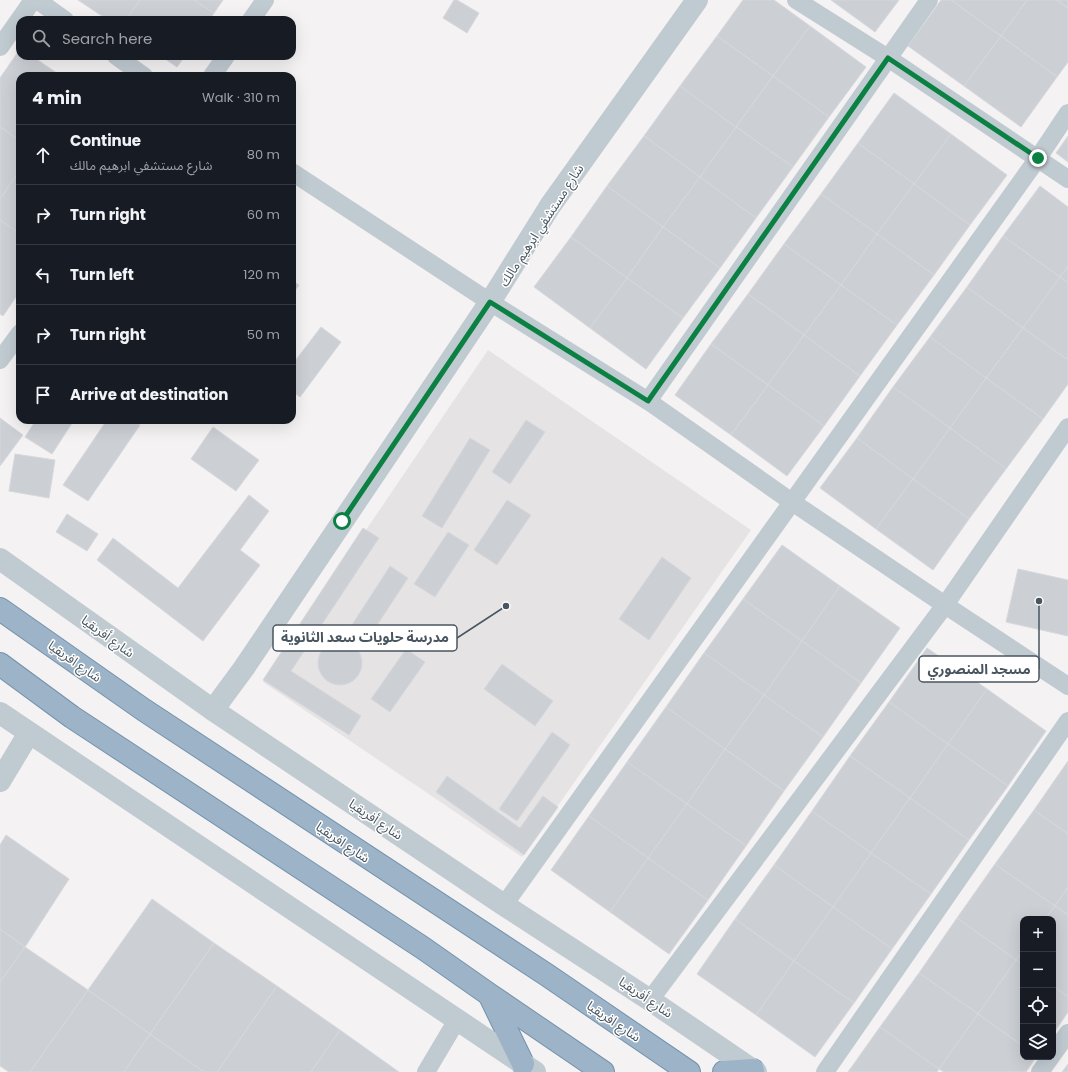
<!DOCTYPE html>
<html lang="en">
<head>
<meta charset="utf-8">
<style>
  body { margin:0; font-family:Poppins,"Noto Sans Arabic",sans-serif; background:#20242c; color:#f1f3f6 }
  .controls { position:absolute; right:12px; bottom:12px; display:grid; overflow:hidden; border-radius:8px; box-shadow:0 4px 16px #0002 }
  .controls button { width:36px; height:36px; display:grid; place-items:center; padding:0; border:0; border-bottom:1px solid #363941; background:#171b24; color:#f1f3f6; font:20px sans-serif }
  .stop { position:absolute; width:12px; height:12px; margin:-9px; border:3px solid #0b8043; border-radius:50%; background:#fff }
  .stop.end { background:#0b8043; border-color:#fff; box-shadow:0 1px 4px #0008 }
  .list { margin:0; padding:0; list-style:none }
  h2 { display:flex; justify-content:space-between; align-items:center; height:52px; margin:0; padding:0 16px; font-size:17px }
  h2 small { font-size:13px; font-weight:400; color:#9ea1a6 }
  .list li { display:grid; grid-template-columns:26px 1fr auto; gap:12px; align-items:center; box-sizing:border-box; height:60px; padding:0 16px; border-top:1px solid #363941 }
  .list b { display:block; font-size:15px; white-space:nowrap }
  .list p { margin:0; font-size:13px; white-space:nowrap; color:#9ea1a6 }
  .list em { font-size:13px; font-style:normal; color:#9ea1a6 }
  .icon { flex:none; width:22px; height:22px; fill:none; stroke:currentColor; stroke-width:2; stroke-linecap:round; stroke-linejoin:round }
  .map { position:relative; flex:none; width:1068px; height:1072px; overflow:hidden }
  .search { position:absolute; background:#171b24; box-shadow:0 4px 16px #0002; left:16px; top:16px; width:280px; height:44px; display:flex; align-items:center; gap:10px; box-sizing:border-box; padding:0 14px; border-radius:12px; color:#9ea1a6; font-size:15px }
  .panel { position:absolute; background:#171b24; box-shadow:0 4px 16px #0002; left:16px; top:72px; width:280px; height:352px; border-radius:12px }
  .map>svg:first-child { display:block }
  .education { fill:#e5e3e4 }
  .building { fill:#cccfd4; stroke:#d6d8dd }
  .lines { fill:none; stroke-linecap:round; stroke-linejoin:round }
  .trunk-casing { stroke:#7492ac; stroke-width:24 }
  .minor { stroke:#c0cad1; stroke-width:18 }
  .tertiary { stroke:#c0cad1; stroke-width:22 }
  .trunk { stroke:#9db4c8; stroke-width:22 }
  .route { stroke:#0b8043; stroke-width:5 }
  .labels { text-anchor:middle; stroke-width:3; stroke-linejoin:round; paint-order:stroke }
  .street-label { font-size:13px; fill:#495660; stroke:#fff }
  .leader { fill:none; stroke:#495660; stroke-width:1.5 }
  .callout-dot { fill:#495660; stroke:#fff; stroke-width:1.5 }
  .callout { fill:#fff; stroke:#495660; stroke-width:1.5 }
  .callout-label { font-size:14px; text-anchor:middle; font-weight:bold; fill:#495660 }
</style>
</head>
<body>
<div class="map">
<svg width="1068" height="1072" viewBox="0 0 1068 1072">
  <rect width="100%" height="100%" fill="#f4f2f2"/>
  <path class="education" d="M488 350 751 530 522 857 263 682Z"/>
  <g class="building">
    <path d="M78 0H140L126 20H108Z"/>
    <path d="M140 0H194L214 13 209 20H126Z"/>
    <path d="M194 0H223L214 13Z"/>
    <path d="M454 0H457L479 13 467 33 443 18Z"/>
    <path d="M743 0H774L810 26 773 76 717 36Z"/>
    <path d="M831 0H899L875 32Z"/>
    <path d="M941 0H951L1001 36 964 86 908 46Z"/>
    <path d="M951 0H1027L1001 36Z"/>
    <path d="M1027 0H1057L1068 8V62L1057 77 1001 36Z"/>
    <path d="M1057 0H1068V8Z"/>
    <path d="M810 26 866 67 829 117 773 76Z"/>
    <path d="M717 36 773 76 736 127 680 86Z"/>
    <path d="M1001 36 1057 77 1021 127 964 86Z"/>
    <path d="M20 49V56H32L61 76H20V141L0 127V78Z"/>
    <path d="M161 56H185L177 67Z"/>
    <path d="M773 76 829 117 793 167 736 127Z"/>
    <path d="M680 86 736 127 700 177 644 136Z"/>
    <path d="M894 93 951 134 914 184 858 143Z"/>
    <path d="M0 127 20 141V170L0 199Z"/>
    <path d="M736 127 793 167 756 218 700 177Z"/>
    <path d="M951 134 1007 175 970 225 914 184Z"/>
    <path d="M644 136 700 177 663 227 607 186Z"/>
    <path d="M1068 136V162L1056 153Z"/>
    <path d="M858 143 914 184 877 234 821 194Z"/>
    <path d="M20 170V234L0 220V199Z"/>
    <path d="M700 177 756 218 720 268 663 227Z"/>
    <path d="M914 184 970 225 934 275 877 234Z"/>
    <path d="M607 186 663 227 627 278 571 237Z"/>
    <path d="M1040 186 1068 207V266L1060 277 1003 236Z"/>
    <path d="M821 194 877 234 841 285 784 244Z"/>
    <path d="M0 220 20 234V291L3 316 0 314Z"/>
    <path d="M663 227 720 268 683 318 627 278Z"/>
    <path d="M877 234 934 275 897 325 841 285Z"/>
    <path d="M1003 236 1060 277 1023 328 967 287Z"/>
    <path d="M571 237 627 278 590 328 534 287Z"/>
    <path d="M784 244 841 285 804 335 748 294Z"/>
    <path d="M1068 266V283L1060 277Z"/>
    <path d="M1060 277 1068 283V360L1023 328Z"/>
    <path d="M627 278 683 318 646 369 590 328Z"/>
    <path d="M292 281 299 285 292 295Z"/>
    <path d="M841 285 897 325 860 376 804 335Z"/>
    <path d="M967 287 1023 328 986 378 930 337Z"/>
    <path d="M748 294 804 335 768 385 711 344Z"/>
    <path d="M321 327 341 342 300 397 292 391V365Z"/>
    <path d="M1023 328 1068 360V384L1043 419 986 378Z"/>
    <path d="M804 335 860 376 824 426 768 385Z"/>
    <path d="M930 337 986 378 950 428 893 387Z"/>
    <path d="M711 344 768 385 731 435 675 395Z"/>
    <path d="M986 378 1043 419 1006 469 950 428Z"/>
    <path d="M768 385 824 426 787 476 731 435Z"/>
    <path d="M893 387 950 428 913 479 857 438Z"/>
    <path d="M0 418 23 435 0 466Z"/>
    <path d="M36 420H74L52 454 25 437Z"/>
    <path d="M107 420H132L140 425 88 501 63 485Z"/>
    <path d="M526 420 545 432 510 484 492 472Z"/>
    <path d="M213 427 259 460 236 491 191 459Z"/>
    <path d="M950 428 1006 469 969 519 913 479Z"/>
    <path d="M470 438 490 450 442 528 422 516Z"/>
    <path d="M857 438 913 479 876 529 820 488Z"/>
    <path d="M15 454 55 460 49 498 9 491Z"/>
    <path d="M913 479 969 519 933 570 876 529Z"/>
    <path d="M249 495 269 511 240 550 260 565 203 641 97 560 113 538 178 588Z"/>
    <path d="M507 500 531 515 497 565 474 550Z"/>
    <path d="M67 514 98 534 87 551 56 532Z"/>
    <path d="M363 528 379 538 291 671 361 716 349 735 263 680Z"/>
    <path d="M448 532 469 545 435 597 414 584Z"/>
    <path d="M782 545 840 586 802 641 743 599Z"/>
    <path d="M662 557 691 578 649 640 619 619Z"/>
    <path d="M390 566 408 578 366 642 348 631Z"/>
    <path d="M1018 569 1068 580V636L1006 622Z"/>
    <path d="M840 586 900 628 861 683 802 641Z"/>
    <path d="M743 599 802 641 764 695 704 653Z"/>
    <path d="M802 641 861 683 823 737 764 695Z"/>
    <circle cx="340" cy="663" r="22"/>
    <path d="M927 648 987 689 948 744 889 702Z"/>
    <path d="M406 649 425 662 390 712 371 699Z"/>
    <path d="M704 653 764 695 725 749 666 707Z"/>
    <path d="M502 664 553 701 535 726 484 689Z"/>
    <path d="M987 689 1046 731 1008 786 948 744Z"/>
    <path d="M764 695 823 737 784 791 725 749Z"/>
    <path d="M889 702 948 744 910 798 850 756Z"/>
    <path d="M666 707 725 749 687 804 627 762Z"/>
    <path d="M552 732 570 745 517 821 499 809Z"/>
    <path d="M948 744 1008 786 969 840 910 798Z"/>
    <path d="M725 749 784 791 746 846 687 804Z"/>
    <path d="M850 756 910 798 871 853 812 811Z"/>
    <path d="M1068 761V834L1034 810Z"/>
    <path d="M627 762 687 804 648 858 589 816Z"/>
    <path d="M447 776 520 828 543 796 558 807 524 855 436 792Z"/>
    <path d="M910 798 969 840 931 894 871 853Z"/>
    <path d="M687 804 746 846 708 900 648 858Z"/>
    <path d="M1034 810 1068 834V887L1055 906 995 864Z"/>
    <path d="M812 811 871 853 833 907 774 865Z"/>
    <path d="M589 816 648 858 610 912 551 870Z"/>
    <path d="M6 835 69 879 25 947 0 929V845Z"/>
    <path d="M871 853 931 894 892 949 833 907Z"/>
    <path d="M648 858 708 900 669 954 610 912Z"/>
    <path d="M995 864 1055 906 1045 919H1023V950L1016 960 957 918Z"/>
    <path d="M774 865 833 907 794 961 735 919Z"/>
    <path d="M1068 887V915L1055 906Z"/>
    <path d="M152 899 214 943 150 1034 88 990Z"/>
    <path d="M1055 906 1068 915V997L1053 986V919H1045Z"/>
    <path d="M833 907 892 949 854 1003 794 961Z"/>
    <path d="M957 918 1016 960 978 1014 919 973Z"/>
    <path d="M735 919 794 961 756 1015 697 974Z"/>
    <path d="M0 929 25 947 0 982Z"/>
    <path d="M214 943 277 986 217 1072H204L150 1034Z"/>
    <path d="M25 947 88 990 30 1072H9L0 1066V982Z"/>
    <path d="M1023 950V965L1016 960Z"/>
    <path d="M1016 960 1023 965V1046L978 1014Z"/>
    <path d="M794 961 854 1003 815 1057 756 1015Z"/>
    <path d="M919 973 978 1014 939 1069 880 1027Z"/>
    <path d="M277 986 340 1030 311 1072H217Z"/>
    <path d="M1053 986 1068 997V1012L1053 1034Z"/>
    <path d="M88 990 150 1034 124 1072H30Z"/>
    <path d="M978 1014 1023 1046V1057H1036L1026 1072H944L939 1069Z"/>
    <path d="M880 1027 939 1069 937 1072H848Z"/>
    <path d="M340 1030 399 1072H311Z"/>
    <path d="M150 1034 204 1072H124Z"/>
    <path d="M1068 1064V1072H1062Z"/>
  </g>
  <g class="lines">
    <g class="trunk-casing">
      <g id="trunk">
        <path d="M0 609 144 710 547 975 689 1072"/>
        <path d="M0 664 72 717 423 948 490 995 603 1072"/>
        <path d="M490 996 523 1064"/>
        <path d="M724 1072 753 1070"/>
      </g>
    </g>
    <g class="minor">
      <path d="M37 0 65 20"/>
      <path d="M796 0 888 58 1068 179"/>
      <path d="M251 20 265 0"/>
      <path d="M0 47 33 0"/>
      <path d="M116 56 144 76"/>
      <path d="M212 76 226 56"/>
      <path d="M292 172 490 302 648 401 792 502 945 605 1068 686"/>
      <path d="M0 360 20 333"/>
      <path d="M648 401 929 0"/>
      <path d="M504 905 1038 158 1068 113"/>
      <path d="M650 1000 945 605 1068 427"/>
      <path d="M1053 1054 1068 1033"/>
      <path d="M426 1072 457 1020"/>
      <path d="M825 1072 1068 721"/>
      <path d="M1040 1072 1051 1057"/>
    </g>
    <g class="tertiary">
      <path d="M0 559 213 710 504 905 650 1000 756 1072"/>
      <path d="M213 710 244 668 388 454 490 302 550 206 697 0"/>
      <path d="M0 713 535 1072"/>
      <path d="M0 781 29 733"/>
    </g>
    <use href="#trunk" class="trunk"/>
  </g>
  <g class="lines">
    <path class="route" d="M342 521 490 302 648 401 888 58 1038 158"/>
  </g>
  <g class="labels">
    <g class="street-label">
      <text transform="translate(541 225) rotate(-57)" y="5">شارع مستشفي ابرهيم مالك</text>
      <text transform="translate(108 636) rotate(36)" y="5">شارع أفريقيا</text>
      <text transform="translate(75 661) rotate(35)" y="5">شارع افريقيا</text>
      <text transform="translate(376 819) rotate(34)" y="5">شارع أفريقيا</text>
      <text transform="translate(343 842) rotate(34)" y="5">شارع افريقيا</text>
      <text transform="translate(646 997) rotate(34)" y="5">شارع أفريقيا</text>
      <text transform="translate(614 1021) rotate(34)" y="5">شارع افريقيا</text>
    </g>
  </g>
  <path class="leader" d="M506 606L457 638M1039 601L1039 669"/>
  <g class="callout-dot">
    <circle cx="506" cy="606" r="4"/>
    <circle cx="1039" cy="601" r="4"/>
  </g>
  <g class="callout">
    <rect x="273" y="625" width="184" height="26" rx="4"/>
    <rect x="919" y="656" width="120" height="26" rx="4"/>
  </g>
  <g class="callout-label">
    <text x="365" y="642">مدرسة حلويات سعد الثانوية</text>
    <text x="979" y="674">مسجد المنصوري</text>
  </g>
</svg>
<div class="controls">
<button>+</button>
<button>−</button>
<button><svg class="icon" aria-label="locate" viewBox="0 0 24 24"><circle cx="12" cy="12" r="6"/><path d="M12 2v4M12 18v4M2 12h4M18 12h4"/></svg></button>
<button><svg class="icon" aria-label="layers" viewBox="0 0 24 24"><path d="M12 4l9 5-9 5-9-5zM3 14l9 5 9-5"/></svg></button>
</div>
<div class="stop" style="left:342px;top:521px"></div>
<div class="stop end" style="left:1038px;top:158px"></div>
<div class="search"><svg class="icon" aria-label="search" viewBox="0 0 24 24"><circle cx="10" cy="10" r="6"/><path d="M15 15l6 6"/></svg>Search here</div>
<section class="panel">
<h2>4 min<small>Walk · 310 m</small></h2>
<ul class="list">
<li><svg class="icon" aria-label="ahead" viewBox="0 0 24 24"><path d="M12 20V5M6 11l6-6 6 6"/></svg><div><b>Continue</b><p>شارع مستشفي ابرهيم مالك</p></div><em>80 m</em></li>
<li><svg class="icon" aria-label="right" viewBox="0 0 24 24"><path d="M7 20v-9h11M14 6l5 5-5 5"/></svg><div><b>Turn right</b></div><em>60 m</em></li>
<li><svg class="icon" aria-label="left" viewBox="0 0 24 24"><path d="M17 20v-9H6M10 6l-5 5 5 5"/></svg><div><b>Turn left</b></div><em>120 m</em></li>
<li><svg class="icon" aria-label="right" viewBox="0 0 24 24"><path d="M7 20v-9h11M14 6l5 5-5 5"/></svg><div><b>Turn right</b></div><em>50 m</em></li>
<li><svg class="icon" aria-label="arrive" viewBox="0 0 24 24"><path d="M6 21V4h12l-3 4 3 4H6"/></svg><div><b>Arrive at destination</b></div></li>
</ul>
</section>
</div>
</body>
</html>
